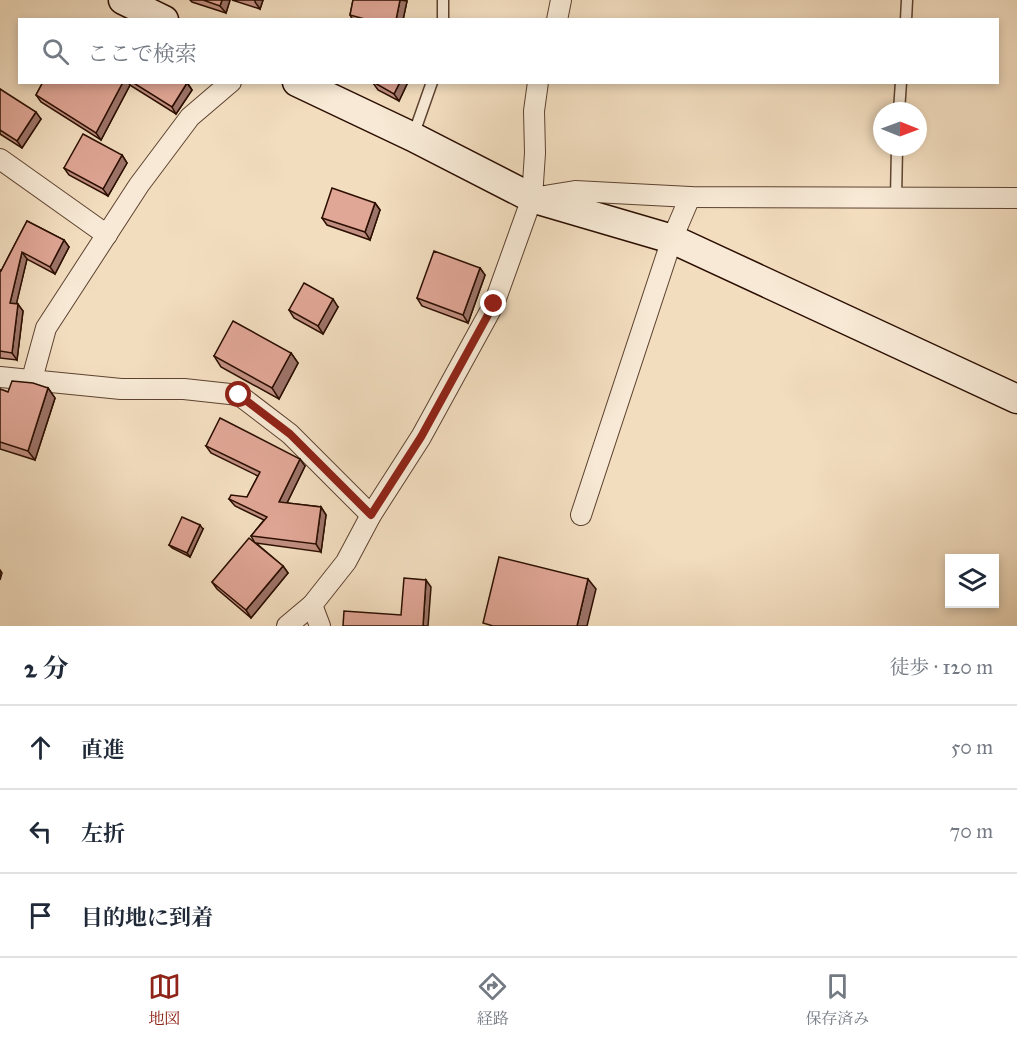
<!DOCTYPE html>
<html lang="ja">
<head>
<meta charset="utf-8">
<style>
  body { margin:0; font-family:"IM FELL Great Primer","Noto Serif JP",serif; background:#f6f6f7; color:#1f2937 }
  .controls { position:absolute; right:18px; bottom:18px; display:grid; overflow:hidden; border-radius:0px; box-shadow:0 3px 9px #0003 }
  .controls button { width:54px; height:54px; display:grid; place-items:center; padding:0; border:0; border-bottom:2px solid #e0e1e3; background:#fff; color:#1f2937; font:30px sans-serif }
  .compass { position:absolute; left:873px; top:102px; width:54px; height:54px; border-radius:50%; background:#fff; box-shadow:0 3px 9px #0003; rotate:91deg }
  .stop { position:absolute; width:18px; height:18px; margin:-14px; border:4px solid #8f2418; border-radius:50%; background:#fff }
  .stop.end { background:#8f2418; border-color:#fff; box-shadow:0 2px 6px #0008 }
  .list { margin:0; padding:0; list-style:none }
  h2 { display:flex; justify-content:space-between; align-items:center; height:78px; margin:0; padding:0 24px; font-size:26px }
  h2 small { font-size:20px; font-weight:400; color:#747a83 }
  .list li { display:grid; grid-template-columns:39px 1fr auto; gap:18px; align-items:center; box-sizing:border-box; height:84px; padding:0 24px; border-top:2px solid #e0e1e3 }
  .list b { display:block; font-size:22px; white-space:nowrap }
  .list em { font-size:20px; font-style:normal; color:#747a83 }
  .icon { flex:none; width:33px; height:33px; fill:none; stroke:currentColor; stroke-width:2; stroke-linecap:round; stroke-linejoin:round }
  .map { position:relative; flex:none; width:1017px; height:626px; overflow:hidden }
  .search { position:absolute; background:#fff; box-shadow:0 3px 9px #0003; left:18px; right:18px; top:18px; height:66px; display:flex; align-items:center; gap:15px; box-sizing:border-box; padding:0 21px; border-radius:0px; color:#747a83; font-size:22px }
  .sheet { height:330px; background:#fff }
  nav { display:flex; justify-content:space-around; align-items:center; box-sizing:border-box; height:84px; border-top:2px solid #e0e1e3; background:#fff; font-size:16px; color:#747a83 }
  nav a { display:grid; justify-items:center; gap:3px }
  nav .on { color:#8f2418 }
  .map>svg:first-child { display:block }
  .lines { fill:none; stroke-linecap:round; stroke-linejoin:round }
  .lane-casing { stroke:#5d4230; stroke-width:13 }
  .street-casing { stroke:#5d4230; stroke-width:22 }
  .secondary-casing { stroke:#2b0e00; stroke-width:31 }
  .lane { stroke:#f7e9d5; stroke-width:10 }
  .street { stroke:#f7e9d5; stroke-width:20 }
  .secondary { stroke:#f7e9d5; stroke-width:28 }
  .wall { fill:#c18f81; stroke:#2b0e00; stroke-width:1.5 }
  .shaded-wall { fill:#9d7469; stroke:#2b0e00; stroke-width:1.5 }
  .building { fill:#e0a696; stroke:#2b0e00; stroke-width:1.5 }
  .route { stroke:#8f2418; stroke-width:8 }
</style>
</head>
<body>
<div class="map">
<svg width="1017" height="626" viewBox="0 0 1017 626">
  <rect width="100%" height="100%" fill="#f2ddbf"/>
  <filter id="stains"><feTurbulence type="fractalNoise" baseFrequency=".00333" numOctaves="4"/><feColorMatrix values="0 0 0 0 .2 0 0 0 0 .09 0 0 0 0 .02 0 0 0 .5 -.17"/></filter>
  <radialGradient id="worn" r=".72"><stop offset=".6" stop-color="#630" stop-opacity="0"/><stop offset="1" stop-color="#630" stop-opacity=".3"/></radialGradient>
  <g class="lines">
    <g class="lane-casing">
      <g id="lane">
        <path d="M443 0V20"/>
        <path d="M906 20 907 0"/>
        <path d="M899 111 901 82"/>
        <path d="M413 136 432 82"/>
        <path d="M896 198 897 147"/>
      </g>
    </g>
    <g class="street-casing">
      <g id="street">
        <path d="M557 20 561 0"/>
        <path d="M0 159 107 235"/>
        <path d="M538 197 575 191 690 197 1017 198"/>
        <path d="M0 377 121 389H184L239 395 290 434 371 515"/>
        <path d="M32 379 46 328 139 185 190 117 231 82"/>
        <path d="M581 515 672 239 690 197"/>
        <path d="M312 605 320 626"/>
        <path d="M287 626 312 605 346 562 371 515 421 437 494 304 532 198 535 153 534 111 538 82"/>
      </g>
    </g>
    <g class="secondary-casing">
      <g id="secondary">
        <path d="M123 0 164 20"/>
        <path d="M297 82 413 137 532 198 672 239 1017 399"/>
      </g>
    </g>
    <use href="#lane" class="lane"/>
    <use href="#street" class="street"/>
    <use href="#secondary" class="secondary"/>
  </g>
  <g class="wall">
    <path d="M190 0H230L226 13 192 2Z"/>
    <path d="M232 0H263L260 9Z"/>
    <path d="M353 0H406L407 1 403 20H353L350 15Z"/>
    <path d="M43 82H187L192 90 176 114 130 85 101 140 41 102 36 95Z"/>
    <path d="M408 82 399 101 378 90 373 83Z"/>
    <path d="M0 89 41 119 22 148 0 134Z"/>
    <path d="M122 155 127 163 108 196 69 175 64 168Z"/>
    <path d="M375 203 380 210 370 240 327 225 322 218Z"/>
    <path d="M27 221 64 240 69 247 55 274 27 259 16 304 23 311 17 360 0 358V270L1 271Z"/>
    <path d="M480 268 485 275 468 323 422 306 417 298Z"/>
    <path d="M338 307 323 334 294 318 289 310Z"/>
    <path d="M291 353 298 363 279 399 221 367 214 356Z"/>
    <path d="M48 388 55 398 35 460 0 449V389L8 392Z"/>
    <path d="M206 446 305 466 287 503 321 507 326 515 321 552 256 543 283 566 288 573 251 618 217 589 212 582 255 543 251 536 264 520 235 506 229 499 247 497 258 476 211 453Z"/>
    <path d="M203 529 190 557 172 548 169 545Z"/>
  </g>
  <g class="shaded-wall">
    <path d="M222 0H230L226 13 220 6Z"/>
    <path d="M255 0H263L260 9 255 2Z"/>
    <path d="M400 0 407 1 403 20H396Z"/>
    <path d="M123 82H128L130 85 101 140 96 133Z"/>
    <path d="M400 82H408L399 101 394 94Z"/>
    <path d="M187 83 192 90 176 114 172 107Z"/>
    <path d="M36 112 41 119 22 148 17 141Z"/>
    <path d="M122 155 127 163 108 196 103 189Z"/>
    <path d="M375 203 380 210 370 240 365 232Z"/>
    <path d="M64 240 69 247 55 274 50 267Z"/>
    <path d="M22 252 27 259 15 310 10 303Z"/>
    <path d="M480 268 485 275 468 323 463 315Z"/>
    <path d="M333 299 338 307 323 334 318 326Z"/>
    <path d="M18 304 23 311 17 360 12 353Z"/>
    <path d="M291 353 298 363 279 399 272 388Z"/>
    <path d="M48 388 55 398 35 460 28 451Z"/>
    <path d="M300 459 305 466 284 509 279 502Z"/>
    <path d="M321 507 326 515 321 552 316 544Z"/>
    <path d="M200 525 203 529 190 557 187 553Z"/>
    <path d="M283 566 288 573 251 618 246 610Z"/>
    <path d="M0 570 2 573 0 580Z"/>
    <path d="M588 579 596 589 587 626H577Z"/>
    <path d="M426 580 431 587 428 626H423Z"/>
  </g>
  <g class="building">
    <path d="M203 0H222L220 6Z"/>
    <path d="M353 0H400L396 20H365V19L350 15Z"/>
    <path d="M43 82H123L96 133 36 95Z"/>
    <path d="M132 82H187V83L172 107Z"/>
    <path d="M373 82H400L394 94Z"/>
    <path d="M0 89 36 112 17 141 0 130Z"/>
    <path d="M83 134 122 155 103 189 64 168Z"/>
    <path d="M332 188 375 203 365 232 322 218Z"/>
    <path d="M27 221 64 240 50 267 22 252 10 303 18 304 12 353 0 351V270L1 271Z"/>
    <path d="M434 251 480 268 463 315 417 298Z"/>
    <path d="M304 283 333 299 318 326 289 310Z"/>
    <path d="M233 321 291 353 272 388 214 356Z"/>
    <path d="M12 381 33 383 48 388 28 451 0 442V389L8 392Z"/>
    <path d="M220 418 300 459 279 502 321 507 316 544 251 536 267 517 229 499 231 495 247 497 260 472 206 446Z"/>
    <path d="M182 517 200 525 187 553 169 545Z"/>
    <path d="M249 538 283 566 246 610 212 582Z"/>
    <path d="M499 557 588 579 577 626H493L483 623Z"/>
    <path d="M404 578 426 580 423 626H343L344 611 401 615Z"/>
  </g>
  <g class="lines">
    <path class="route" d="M239 395 290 434 371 515 421 437 494 304"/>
  </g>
  <rect width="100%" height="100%" filter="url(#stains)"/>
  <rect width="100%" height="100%" fill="url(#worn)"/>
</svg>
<div class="controls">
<button><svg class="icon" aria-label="layers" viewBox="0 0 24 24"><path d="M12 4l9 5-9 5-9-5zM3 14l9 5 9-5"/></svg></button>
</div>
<svg class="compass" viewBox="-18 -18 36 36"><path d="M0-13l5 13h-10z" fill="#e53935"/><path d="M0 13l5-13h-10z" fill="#747a83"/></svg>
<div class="stop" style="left:239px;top:395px"></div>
<div class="stop end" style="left:494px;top:304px"></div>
<div class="search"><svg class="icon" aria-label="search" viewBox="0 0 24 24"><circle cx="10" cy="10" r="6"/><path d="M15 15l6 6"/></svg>ここで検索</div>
</div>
<section class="sheet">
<h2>2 分<small>徒歩 · 120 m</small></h2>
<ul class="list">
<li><svg class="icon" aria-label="ahead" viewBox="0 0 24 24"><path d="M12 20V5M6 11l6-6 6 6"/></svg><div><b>直進</b></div><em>50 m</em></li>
<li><svg class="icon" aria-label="left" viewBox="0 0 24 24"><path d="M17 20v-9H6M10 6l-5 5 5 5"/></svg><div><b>左折</b></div><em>70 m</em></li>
<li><svg class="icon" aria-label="arrive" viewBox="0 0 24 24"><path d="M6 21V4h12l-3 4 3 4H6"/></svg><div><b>目的地に到着</b></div></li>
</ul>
</section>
<nav>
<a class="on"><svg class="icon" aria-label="map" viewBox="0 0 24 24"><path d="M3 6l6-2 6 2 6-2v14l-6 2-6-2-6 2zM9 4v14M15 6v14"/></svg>地図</a>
<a><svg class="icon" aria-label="directions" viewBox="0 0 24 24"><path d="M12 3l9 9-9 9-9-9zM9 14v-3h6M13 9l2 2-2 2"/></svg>経路</a>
<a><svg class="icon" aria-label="saved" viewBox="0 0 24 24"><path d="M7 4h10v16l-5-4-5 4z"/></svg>保存済み</a>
</nav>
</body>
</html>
